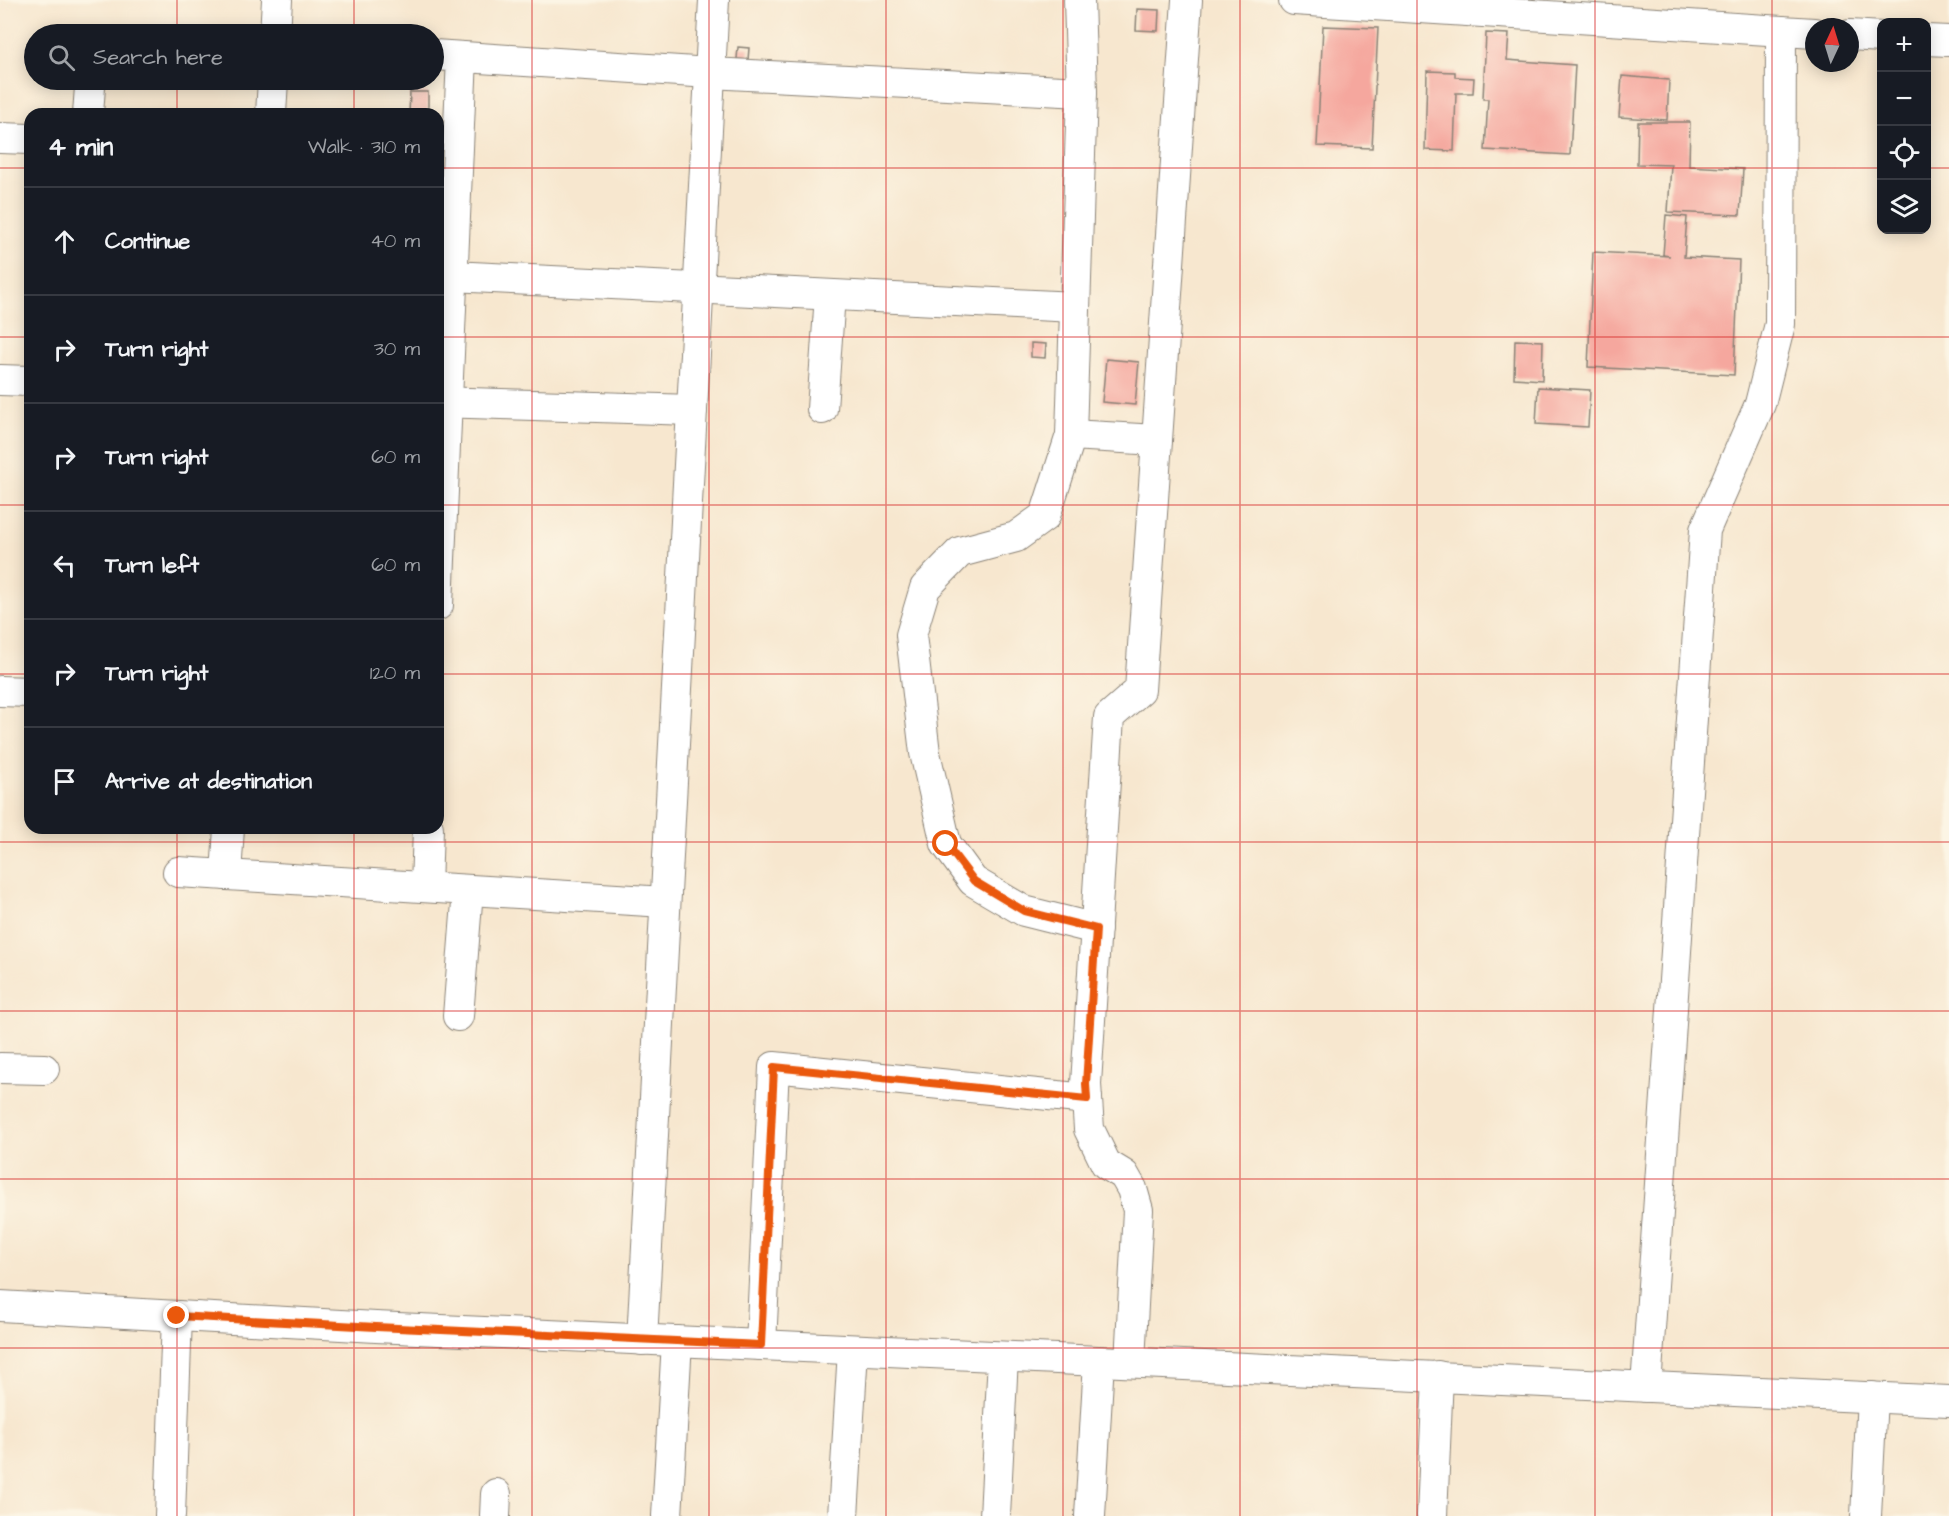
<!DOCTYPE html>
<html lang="en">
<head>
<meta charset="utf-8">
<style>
  body { margin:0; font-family:"Architects Daughter",sans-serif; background:#242831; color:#f1f3f6 }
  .controls { position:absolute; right:18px; top:18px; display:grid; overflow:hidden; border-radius:12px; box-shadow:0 3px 15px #0003 }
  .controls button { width:54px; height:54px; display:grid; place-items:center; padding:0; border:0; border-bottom:2px solid #363941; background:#171b24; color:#f1f3f6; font:30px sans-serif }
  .compass { position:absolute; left:1805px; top:18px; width:54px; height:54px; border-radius:50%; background:#171b24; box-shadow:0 3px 15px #0003; rotate:4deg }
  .stop { position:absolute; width:18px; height:18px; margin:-14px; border:4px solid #ea580c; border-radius:50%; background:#fff }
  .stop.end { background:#ea580c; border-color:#fff; box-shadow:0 2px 6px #0008 }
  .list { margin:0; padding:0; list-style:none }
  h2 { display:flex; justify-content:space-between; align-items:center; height:78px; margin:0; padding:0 24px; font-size:26px }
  h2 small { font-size:20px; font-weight:400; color:#9ea1a6 }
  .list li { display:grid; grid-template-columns:39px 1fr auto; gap:18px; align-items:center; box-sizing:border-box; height:108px; padding:0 24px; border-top:2px solid #363941 }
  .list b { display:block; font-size:22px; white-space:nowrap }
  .list em { font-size:20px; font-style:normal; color:#9ea1a6 }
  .icon { flex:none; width:33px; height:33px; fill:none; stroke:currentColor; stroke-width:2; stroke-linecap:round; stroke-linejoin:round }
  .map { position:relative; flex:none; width:1949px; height:1516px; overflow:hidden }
  .search { position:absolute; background:#171b24; box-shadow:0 3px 15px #0003; left:24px; top:24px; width:420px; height:66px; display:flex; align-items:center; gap:15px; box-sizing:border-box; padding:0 21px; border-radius:33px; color:#9ea1a6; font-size:22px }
  .panel { position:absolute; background:#171b24; box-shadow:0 3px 15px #0003; left:24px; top:108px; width:420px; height:726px; border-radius:18px }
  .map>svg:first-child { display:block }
  .building { fill:#f5a79e }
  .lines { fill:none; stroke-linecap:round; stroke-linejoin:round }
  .street-casing { stroke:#8a8276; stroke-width:32 }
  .street { stroke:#fff; stroke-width:30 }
  .route { stroke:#ea580c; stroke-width:8 }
  .grid { fill:none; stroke:#d62828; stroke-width:1.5; stroke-opacity:0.55 }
</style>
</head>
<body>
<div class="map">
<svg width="1949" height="1516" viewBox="0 0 1949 1516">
  <rect width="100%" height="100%" fill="#fcf5e5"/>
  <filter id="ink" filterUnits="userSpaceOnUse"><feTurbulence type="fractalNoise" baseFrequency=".0167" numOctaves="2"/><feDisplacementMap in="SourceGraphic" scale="12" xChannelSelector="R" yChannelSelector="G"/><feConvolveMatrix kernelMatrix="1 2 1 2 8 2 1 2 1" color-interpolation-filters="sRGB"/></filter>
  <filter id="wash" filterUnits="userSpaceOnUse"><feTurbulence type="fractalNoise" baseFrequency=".008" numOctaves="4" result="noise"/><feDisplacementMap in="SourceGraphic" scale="24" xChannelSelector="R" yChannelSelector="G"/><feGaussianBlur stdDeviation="1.35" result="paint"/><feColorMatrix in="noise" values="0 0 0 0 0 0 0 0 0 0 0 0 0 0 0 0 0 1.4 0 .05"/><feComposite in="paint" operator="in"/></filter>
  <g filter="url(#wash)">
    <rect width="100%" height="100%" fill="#f7e7cf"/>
    <g id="blocks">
      <g class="building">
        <path d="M1137 9 1159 10 1158 31 1136 30Z"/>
        <path d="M1323 26 1378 28 1372 148 1317 146Z"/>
        <path d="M1486 33 1509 34 1507 60 1575 65 1570 155 1485 150 1488 99H1483Z"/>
        <path d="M738 47 749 48 748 60 737 59Z"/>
        <path d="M1427 71 1455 72V77L1474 78 1473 93H1456L1454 151 1425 150Z"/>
        <path d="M1622 76 1669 80 1667 120 1619 117Z"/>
        <path d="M410 92H428V114H409Z"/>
        <path d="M1638 122H1690L1689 166 1743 169 1740 215 1668 212 1671 165 1637 164Z"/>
        <path d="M1666 215 1687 217 1684 257 1739 260 1734 375 1588 367 1593 252 1670 256 1663 255Z"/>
        <path d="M1515 340 1543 341 1542 380 1514 378Z"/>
        <path d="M1031 343 1046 344 1045 358 1031 357Z"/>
        <path d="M1106 359 1139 362 1135 405 1102 402Z"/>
        <path d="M1538 387 1590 390 1588 427 1536 424Z"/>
      </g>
    </g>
  </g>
  <g filter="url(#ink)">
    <use href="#blocks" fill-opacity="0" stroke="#8a8276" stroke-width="1.5"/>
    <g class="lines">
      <g class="street-casing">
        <g id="street">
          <path d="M1079 0 1082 92 1071 435 1045 516 1016 537 960 552 925 588 911 635 925 753 946 844 973 881 1024 911 1096 929"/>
          <path d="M1294 0 1814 33"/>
          <path d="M275 34 277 0"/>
          <path d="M1850 35 1882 37"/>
          <path d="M1926 40 1949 41"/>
          <path d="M434 55 710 73 1082 92"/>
          <path d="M88 114 90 87"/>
          <path d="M271 114 273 80"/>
          <path d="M0 138 30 139"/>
          <path d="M452 276 1075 307"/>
          <path d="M0 380 30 381"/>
          <path d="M438 402 692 410"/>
          <path d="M822 409 830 295"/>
          <path d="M1071 435 1157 440"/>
          <path d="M438 605 462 57"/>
          <path d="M0 691 30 692"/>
          <path d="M178 872 665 902"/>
          <path d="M226 875 229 828"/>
          <path d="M426 887 428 828"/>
          <path d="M458 1016 468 890"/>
          <path d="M0 1068 44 1069"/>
          <path d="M0 1306 376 1327 1949 1401"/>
          <path d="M642 1340 714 0"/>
          <path d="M761 1345 774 1067 1087 1099"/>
          <path d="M1130 1362 1138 1210 1132 1189 1124 1175 1106 1164 1089 1129 1086 1084 1109 717 1140 690 1187 0"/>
          <path d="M1646 1387 1705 530 1760 404 1780 324 1781 31"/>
          <path d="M170 1516 177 1316"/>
          <path d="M495 1516 496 1494"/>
          <path d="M667 1516 677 1341"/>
          <path d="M843 1516 853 1350"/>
          <path d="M995 1516 1003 1357"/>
          <path d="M1090 1516 1099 1361"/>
          <path d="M1432 1516 1438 1376"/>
          <path d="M1866 1516 1872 1397"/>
        </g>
      </g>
      <use href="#street" class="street"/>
    </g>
  </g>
  <g class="lines" filter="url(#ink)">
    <path class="route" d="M177 1316 376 1327 761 1345 774 1067 1087 1099 1086 1084 1096 929 1024 911 974 881 946 844"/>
  </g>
  <path class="grid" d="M177 0V34M354 0V34M532 0V1516M709 0V1516M886 0V1516M1063 0V1516M1240 0V1516M1417 0V1516M1595 0V1516M1772 0V1516M177 80V114M354 80V114M0 168H30M438 168H1882M1926 168H1949M0 337H30M438 337H1949M0 505H30M438 505H1949M0 674H30M438 674H1949M177 828V1516M354 828V1516M0 842H1949M0 1011H1949M0 1179H1949M0 1348H1949"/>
</svg>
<div class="controls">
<button>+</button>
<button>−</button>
<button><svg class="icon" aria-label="locate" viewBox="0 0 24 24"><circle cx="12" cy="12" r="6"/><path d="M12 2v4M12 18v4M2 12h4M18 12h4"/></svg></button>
<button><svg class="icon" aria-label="layers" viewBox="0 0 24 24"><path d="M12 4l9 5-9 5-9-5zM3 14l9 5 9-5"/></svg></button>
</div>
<svg class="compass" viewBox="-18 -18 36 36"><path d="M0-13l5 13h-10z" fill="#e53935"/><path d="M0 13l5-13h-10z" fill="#9ea1a6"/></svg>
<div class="stop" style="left:946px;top:844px"></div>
<div class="stop end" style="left:177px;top:1316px"></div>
<div class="search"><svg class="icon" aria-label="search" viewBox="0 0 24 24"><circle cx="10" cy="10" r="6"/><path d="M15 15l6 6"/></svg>Search here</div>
<section class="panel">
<h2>4 min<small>Walk · 310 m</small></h2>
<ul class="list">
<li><svg class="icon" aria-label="ahead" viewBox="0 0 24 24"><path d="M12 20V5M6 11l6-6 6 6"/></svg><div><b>Continue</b></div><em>40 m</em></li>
<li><svg class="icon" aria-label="right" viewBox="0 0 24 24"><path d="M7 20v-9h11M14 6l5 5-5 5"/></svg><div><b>Turn right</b></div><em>30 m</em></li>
<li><svg class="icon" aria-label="right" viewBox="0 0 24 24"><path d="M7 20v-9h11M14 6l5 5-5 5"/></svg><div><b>Turn right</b></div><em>60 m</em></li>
<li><svg class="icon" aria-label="left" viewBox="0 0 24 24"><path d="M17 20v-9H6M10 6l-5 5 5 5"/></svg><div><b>Turn left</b></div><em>60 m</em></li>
<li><svg class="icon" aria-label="right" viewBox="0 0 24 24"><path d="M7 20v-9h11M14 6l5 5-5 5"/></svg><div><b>Turn right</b></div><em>120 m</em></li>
<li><svg class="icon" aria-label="arrive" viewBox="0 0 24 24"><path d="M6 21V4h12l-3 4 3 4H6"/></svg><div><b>Arrive at destination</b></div></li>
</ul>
</section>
</div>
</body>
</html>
